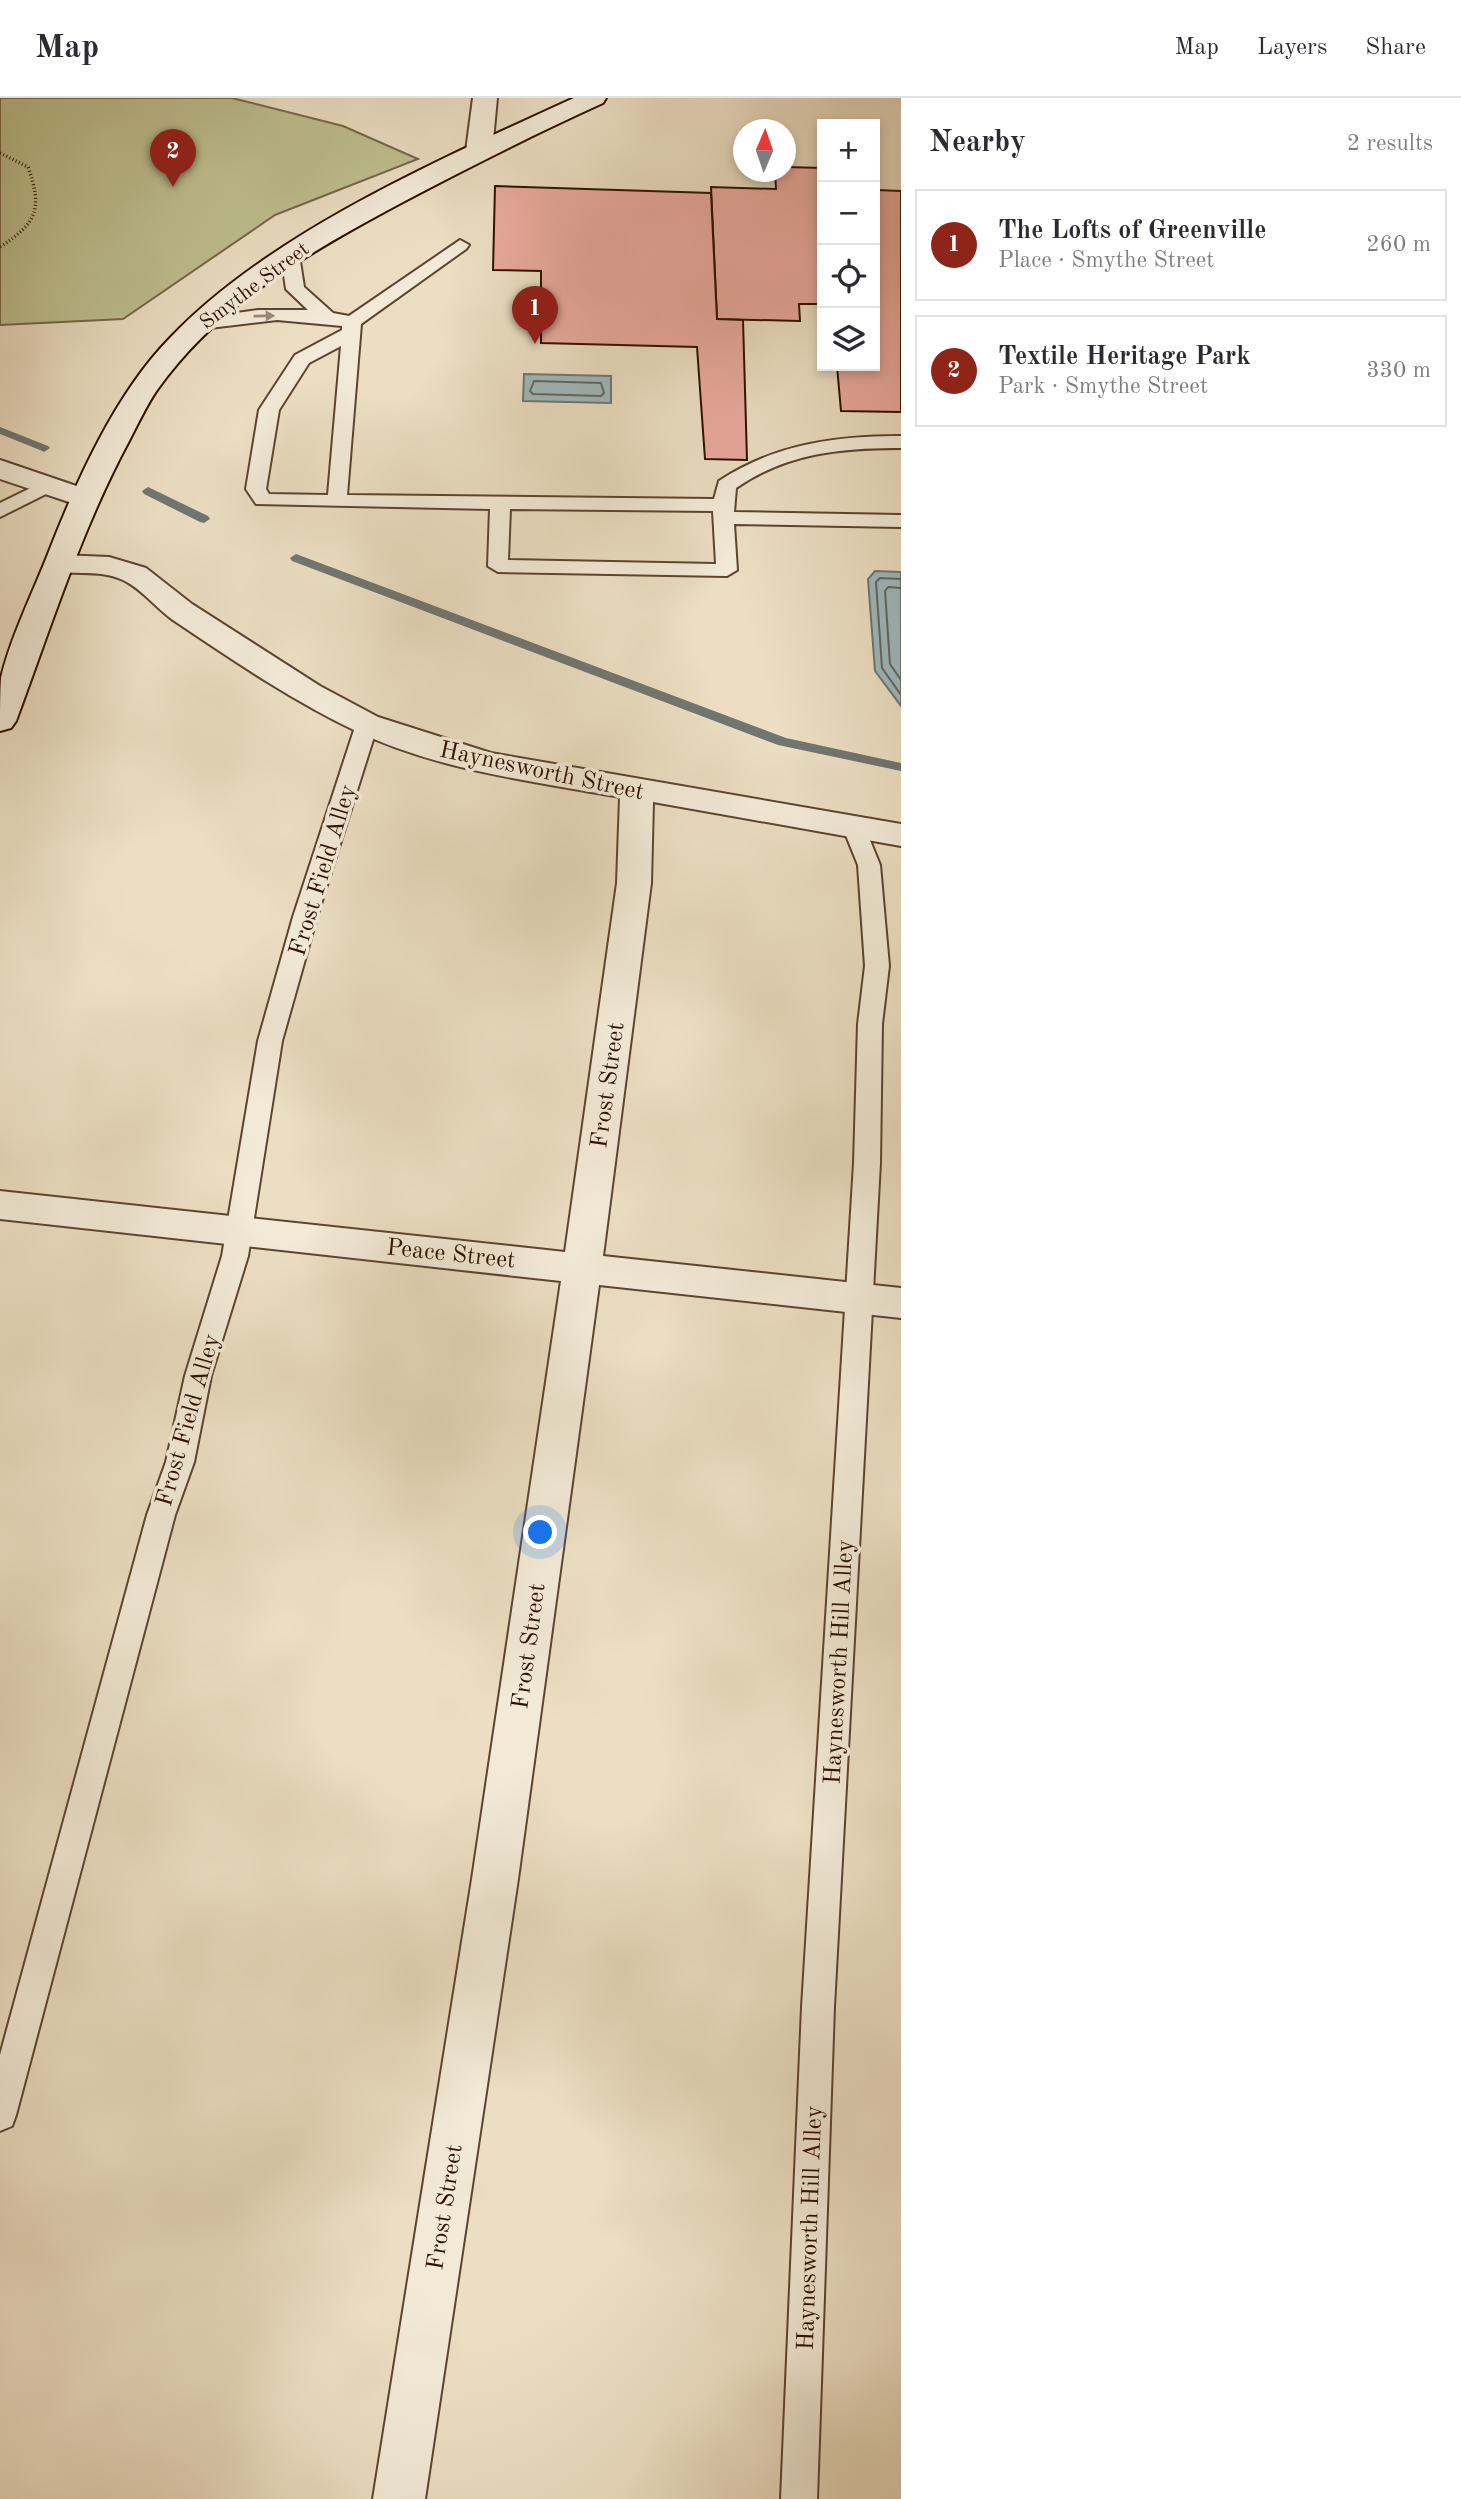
<!DOCTYPE html>
<html lang="en">
<head>
<meta charset="utf-8">
<style>
  body { margin:0; font-family:"Old Standard TT",serif; background:#f7f7f7; color:#2b2b33 }
  .controls { position:absolute; right:21px; top:21px; display:grid; overflow:hidden; border-radius:0px; box-shadow:0 4px 10px #0003 }
  .controls button { width:63px; height:63px; display:grid; place-items:center; padding:0; border:0; border-bottom:2px solid #e1e1e2; background:#fff; color:#2b2b33; font:35px sans-serif }
  .compass { position:absolute; left:733px; top:21px; width:63px; height:63px; border-radius:50%; background:#fff; box-shadow:0 4px 10px #0003; rotate:2deg }
  .you { position:absolute; left:541px; top:1435px; width:24px; height:24px; margin:-18px; border:5px solid #fff; border-radius:50%; background:#1a73e8; box-shadow:0 0 0 10px #1a73e833 }
  .badge { display:grid; place-items:center; width:46px; height:46px; border-radius:50%; background:#8f2418; color:#fff; font-size:23px; font-weight:700 }
  .pin { position:absolute; translate:-50% -58px; filter:drop-shadow(0 2px 4px #0008) }
  .pin::after { content:''; position:absolute; top:37px; width:24px; height:21px; background:inherit; clip-path:polygon(0 0,100% 0,50% 100%) }
  .list { margin:0; padding:0; list-style:none }
  h2 { display:flex; justify-content:space-between; align-items:center; height:91px; margin:0; padding:0 28px; font-size:30px }
  h2 small { font-size:23px; font-weight:400; color:#7c7c81 }
  .list li { display:grid; grid-template-columns:46px 1fr auto; gap:21px; align-items:center; box-sizing:border-box; height:112px; margin:0 14px 14px; padding:0 14px; border:2px solid #e1e1e2; border-radius:0px }
  .list b { display:block; font-size:26px; white-space:nowrap }
  .list p { margin:0; font-size:23px; white-space:nowrap; color:#7c7c81 }
  .list em { font-size:23px; font-style:normal; color:#7c7c81 }
  .icon { flex:none; width:38px; height:38px; fill:none; stroke:currentColor; stroke-width:2; stroke-linecap:round; stroke-linejoin:round }
  .map { position:relative; flex:none; width:901px; height:2401px; overflow:hidden }
  header { display:flex; align-items:center; gap:42px; box-sizing:border-box; height:98px; padding:0 35px; background:#fff; border-bottom:2px solid #e1e1e2 }
  header strong { font-size:33px }
  nav { display:flex; gap:38px; margin-inline-start:auto; font-size:24px }
  main { display:flex }
  aside { flex:1; background:#fff }
  .map>svg:first-child { display:block }
  .green { fill:#bebf8f; stroke:#766848; stroke-width:2 }
  .water { fill:#9db9be; stroke:#717672; stroke-width:2 }
  .lines { fill:none; stroke-linecap:round; stroke-linejoin:round }
  .shore { stroke:#66655f; stroke-width:2 }
  .stream { fill:#717672; fill-rule:evenodd }
  .building { fill:#e8a99c; stroke:#2e1100; stroke-width:2 }
  .lane-casing { stroke:#5d4430; stroke-width:4 }
  .street-casing { stroke:#5d4430; stroke-width:4 }
  .secondary-casing { stroke:#2e1100; stroke-width:4 }
  .path { stroke:#2e1100; stroke-width:3.5; stroke-dasharray:1 2.5; stroke-linecap:butt }
  .lane { fill:#f2ead7; fill-rule:evenodd }
  .street { fill:#f2ead7; fill-rule:evenodd }
  .secondary { fill:#f2ead7; fill-rule:evenodd }
  .oneway { fill:#9a8876 }
  .labels { text-anchor:middle; stroke-width:7; stroke-linejoin:round; paint-order:stroke }
  .far-street-label { font-size:21px; fill:#2e1100; stroke:#f2ead7 }
  .street-label { font-size:24px; fill:#2e1100; stroke:#f2ead7 }
</style>
</head>
<body>
<header>
<strong>Map</strong>
<nav><a>Map</a><a>Layers</a><a>Share</a></nav>
</header>
<main>
<div class="map">
<svg width="901" height="2401" viewBox="0 0 901 2401">
  <rect width="100%" height="100%" fill="#ebdec2"/>
  <filter id="stains"><feTurbulence type="fractalNoise" baseFrequency=".00286" numOctaves="4"/><feColorMatrix values="0 0 0 0 .2 0 0 0 0 .09 0 0 0 0 .02 0 0 0 .5 -.17"/></filter>
  <radialGradient id="worn" r=".72"><stop offset=".6" stop-color="#630" stop-opacity="0"/><stop offset="1" stop-color="#630" stop-opacity=".3"/></radialGradient>
  <path class="green" d="M0 0H232L343 28 418 61 275 117 123 221 0 227Z"/>
  <g class="water">
    <path d="M524 276 611 278V305L523 303Z"/>
    <path d="M875 473 901 474V608L875 573 868 481Z"/>
  </g>
  <g class="lines">
    <g class="shore">
      <path d="M534 283 601 285 604 295 601 298 533 296 530 293Z"/>
      <path d="M901 481 880 480 876 484 882 570 901 597"/>
      <path d="M901 490 888 489 885 493 890 566 901 582"/>
    </g>
    <g class="stream">
      <path d="M0 329 48 348 50 350 44 354 40 352 0 336Z"/>
      <path d="M148 389 208 418 210 421 204 425 200 424 144 396 142 393Z"/>
      <path d="M296 456 786 640 901 665V673L778 647 292 463 290 460Z"/>
    </g>
  </g>
  <g class="building">
    <path d="M786 69 822 70V206H799L800 223 717 221 711 89 776 91 775 74H786Z"/>
    <path d="M875 72 877 92 901 93V314L841 313 837 268H875Z"/>
    <path d="M495 88 711 95 717 221 743 222 747 362 705 361 697 249 541 245V173L493 172Z"/>
  </g>
  <g class="lines">
    <g class="lane-casing">
      <g id="lane">
        <path d="M460 142 469 147 466 151 361 226 347 397 714 401 719 383C775 346 835 338 901 338V350C841 350 787 355 736 390L734 414 901 417V429L734 426 737 472 727 478 498 474 488 468 490 411 256 406 246 391 259 312 295 257 342 232V228L277 222 201 231 194 229 192 225 194 221 258 212H308L286 191 281 157 290 152 299 157 304 189 333 215 349 218ZM341 248 328 397 269 396 266 391 279 312 309 265ZM510 411 713 413 716 466 508 462Z"/>
        <path d="M47 382 54 384 57 388 54 392 0 419V405Z"/>
        <path d="M367 619 378 626 317 819 282 943 248 1158 211 1278 194 1364 175 1417 16 2017 12 2028 0 2033V1957L147 1417 166 1364 185 1278 222 1158 258 943 293 819 356 626Z"/>
        <path d="M854 723 862 725 865 730 880 767 889 868 882 926 880 1065 834 1909 817 2401H781L802 1909 854 1065 858 926 865 868 858 767 843 730 846 725Z"/>
      </g>
    </g>
    <g class="street-casing">
      <g id="street">
        <path d="M473 0H497L492 53 488 58H470L466 53Z"/>
        <path d="M0 362 94 394 99 400 94 406 84 409 0 381Z"/>
        <path d="M61 457 109 459 146 470 192 506 320 588 378 619 491 655 901 726V748L653 704 651 785 603 1158 901 1190V1220L599 1187 518 1781 425 2401H373L472 1781 561 1183 0 1121V1093L565 1154 617 785 620 699C532 683 436 672 354 632 291 602 231 561 173 522 156 510 142 491 123 482 101 471 74 478 50 472L46 466 50 460Z"/>
      </g>
    </g>
    <g class="secondary-casing">
      <path id="secondary" d="M574 0H606L603 5C535 36 469 69 403 104 311 153 219 205 157 292 146 308 138 326 129 343 81 432 51 529 16 623L11 630 0 633C0 617 0 596 1 580 10 541 33 494 48 456 76 384 115 296 170 240 271 134 441 61 574 0Z"/>
    </g>
    <path class="path" d="M0 55 28 69C43 111 37 125 0 149"/>
    <use href="#lane" class="lane"/>
    <use href="#street" class="street"/>
    <use href="#secondary" class="secondary"/>
  </g>
  <defs><path id="oneway-solid" d="M-6-.8H1V-3.2L6.5 0L1 3.2V.8H-6Z" transform="scale(1.75)"/></defs>
  <use class="oneway" href="#oneway-solid" transform="translate(264 218) rotate(-1)"/>
  <g class="labels">
    <g class="far-street-label">
      <text transform="translate(254 187) rotate(-37)" y="7">Smythe Street</text>
    </g>
    <g class="street-label">
      <text transform="translate(542 672) rotate(12)" y="8">Haynesworth Street</text>
      <text transform="translate(322 772) rotate(-73)" y="8">Frost Field Alley</text>
      <text transform="translate(607 987) rotate(-82)" y="8">Frost Street</text>
      <text transform="translate(451 1155) rotate(6)" y="8">Peace Street</text>
      <text transform="translate(187 1322) rotate(-74)" y="8">Frost Field Alley</text>
      <text transform="translate(528 1548) rotate(-82)" y="8">Frost Street</text>
      <text transform="translate(838 1564) rotate(-87)" y="8">Haynesworth Hill Alley</text>
      <text transform="translate(444 2109) rotate(-81)" y="8">Frost Street</text>
      <text transform="translate(809 2130) rotate(-88)" y="8">Haynesworth Hill Alley</text>
    </g>
  </g>
  <rect width="100%" height="100%" filter="url(#stains)"/>
  <rect width="100%" height="100%" fill="url(#worn)"/>
</svg>
<div class="controls">
<button>+</button>
<button>−</button>
<button><svg class="icon" aria-label="locate" viewBox="0 0 24 24"><circle cx="12" cy="12" r="6"/><path d="M12 2v4M12 18v4M2 12h4M18 12h4"/></svg></button>
<button><svg class="icon" aria-label="layers" viewBox="0 0 24 24"><path d="M12 4l9 5-9 5-9-5zM3 14l9 5 9-5"/></svg></button>
</div>
<svg class="compass" viewBox="-18 -18 36 36"><path d="M0-13l5 13h-10z" fill="#e53935"/><path d="M0 13l5-13h-10z" fill="#7c7c81"/></svg>
<div class="you"></div>
<div class="pin badge" style="left:535px;top:246px">1</div>
<div class="pin badge" style="left:173px;top:89px">2</div>
</div>
<aside>
<h2>Nearby<small>2 results</small></h2>
<ul class="list">
<li><span class="badge">1</span><div><b>The Lofts of Greenville</b><p>Place · Smythe Street</p></div><em>260 m</em></li>
<li><span class="badge">2</span><div><b>Textile Heritage Park</b><p>Park · Smythe Street</p></div><em>330 m</em></li>
</ul>
</aside>
</main>
</body>
</html>
